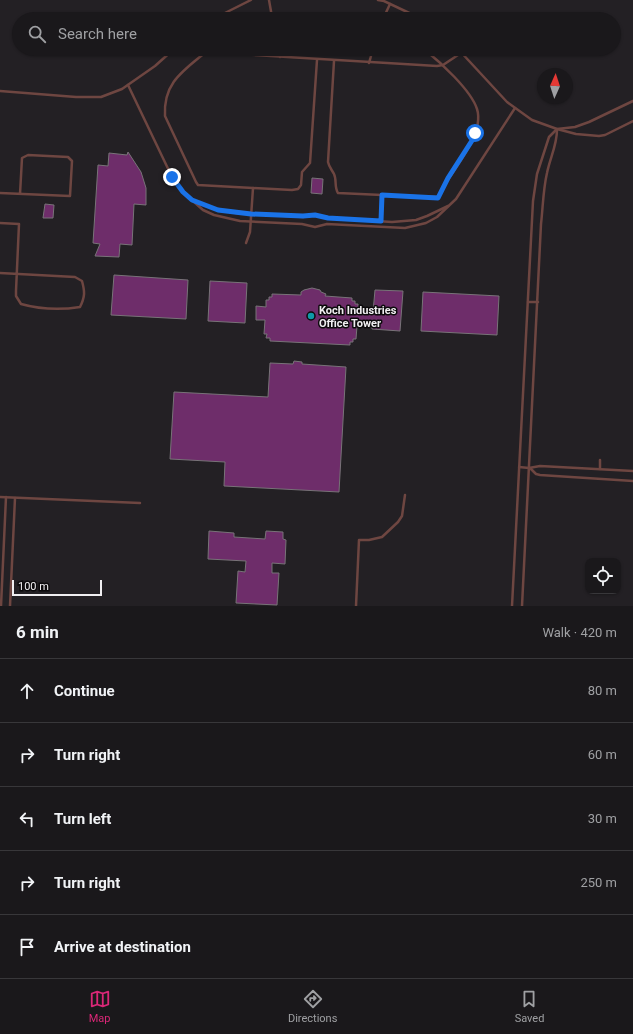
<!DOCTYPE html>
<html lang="en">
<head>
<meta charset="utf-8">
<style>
  body { margin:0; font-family:Roboto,sans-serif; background:#232124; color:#f1f3f6 }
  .controls { position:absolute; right:12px; bottom:12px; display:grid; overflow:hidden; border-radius:8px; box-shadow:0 1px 3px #0004 }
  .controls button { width:36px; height:36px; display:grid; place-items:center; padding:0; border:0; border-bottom:1px solid #38373a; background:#1a181b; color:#f1f3f6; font:20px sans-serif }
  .compass { position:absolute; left:537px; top:68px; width:36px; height:36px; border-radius:50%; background:#1a181b; box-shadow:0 1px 3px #0004; rotate:3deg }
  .scale { position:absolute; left:12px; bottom:10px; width:90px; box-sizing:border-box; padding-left:4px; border:2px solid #f0eef1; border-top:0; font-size:11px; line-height:14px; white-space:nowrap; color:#f0eef1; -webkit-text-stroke:3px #0c0a0c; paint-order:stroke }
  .stop { position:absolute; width:12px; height:12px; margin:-9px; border:3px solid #1a73e8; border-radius:50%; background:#fff }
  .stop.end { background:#1a73e8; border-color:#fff; box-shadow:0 1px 4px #0008 }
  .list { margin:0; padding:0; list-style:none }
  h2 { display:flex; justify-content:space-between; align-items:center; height:52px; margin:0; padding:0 16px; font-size:17px }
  h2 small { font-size:13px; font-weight:400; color:#9fa0a3 }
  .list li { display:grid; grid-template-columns:26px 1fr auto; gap:12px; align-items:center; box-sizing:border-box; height:64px; padding:0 16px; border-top:1px solid #38373a }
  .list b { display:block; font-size:15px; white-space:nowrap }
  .list em { font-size:13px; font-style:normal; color:#9fa0a3 }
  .icon { flex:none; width:22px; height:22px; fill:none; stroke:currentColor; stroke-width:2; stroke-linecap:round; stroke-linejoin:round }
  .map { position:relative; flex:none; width:633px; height:606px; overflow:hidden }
  .search { position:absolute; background:#1a181b; box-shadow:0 1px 3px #0004; left:12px; right:12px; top:12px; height:44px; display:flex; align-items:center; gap:10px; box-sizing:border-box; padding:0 14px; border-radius:22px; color:#9fa0a3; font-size:15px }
  .sheet { height:372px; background:#1a181b }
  nav { display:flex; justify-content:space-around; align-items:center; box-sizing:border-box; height:56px; border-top:1px solid #38373a; background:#1a181b; font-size:11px; color:#9fa0a3 }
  nav a { display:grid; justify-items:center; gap:2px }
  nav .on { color:#db2777 }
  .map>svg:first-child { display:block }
  .building { fill:#6e2d6a; stroke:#787378 }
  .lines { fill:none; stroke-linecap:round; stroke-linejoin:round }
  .lane { stroke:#6e4641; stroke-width:2.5 }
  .route { stroke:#1a73e8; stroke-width:5 }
  .culture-dot { fill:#0f9aa8; stroke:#0c0a0c; stroke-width:1.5 }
  .labels { text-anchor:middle; stroke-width:3; stroke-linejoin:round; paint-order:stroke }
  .poi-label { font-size:11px; font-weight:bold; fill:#f0eef1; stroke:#0c0a0c; text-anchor:start }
</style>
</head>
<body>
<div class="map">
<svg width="633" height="606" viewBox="0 0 633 606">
  <rect width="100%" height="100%" fill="#232024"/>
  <g class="building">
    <path d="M128 152 141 172 146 188V205L134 204 132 245 120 244 119 257 95 256 100 244 93 243 98 165 108 166 109 153 127 155Z"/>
    <path d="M312 178 323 179 322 194 311 193Z"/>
    <path d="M45 204 54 205 53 218H43Z"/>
    <path d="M114 275 188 280 186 319 111 315Z"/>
    <path d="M210 281 247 283 245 323 208 321Z"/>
    <path d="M312 288 320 290 321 292 326 294 325 296 352 298V301H355V304H358V311L373 312 375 290 403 291 400 331 372 329V327L357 326 356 339H353V342H350V345L270 341V338H266L267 334H264L265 320H256V306L266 307V300H269V297H272V294L301 295V292L304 290Z"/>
    <path d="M423 292 499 296 497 335 421 331Z"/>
    <path d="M294 361 302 362V364L346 367 339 492 224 486 225 462 170 459 174 392 268 397 270 363 293 364Z"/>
    <path d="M209 531 234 533V537L265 539 266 531 283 532V539L286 540 285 564 272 563V573H279L277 605 236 603 238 571 245 572 246 561 208 559Z"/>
  </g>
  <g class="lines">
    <g class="lane">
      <path d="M269 0 272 17"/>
      <path d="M378 0 384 1 422 19"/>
      <path d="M213 19 251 0"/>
      <path d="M266 19C297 11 332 13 363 19"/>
      <path d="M383 19 390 4"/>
      <path d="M203 49 206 52C183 71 163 83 165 116L196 182 198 185 253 188 250 232 246 243"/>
      <path d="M278 49 280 57"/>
      <path d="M458 49 507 102 532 120 557 129 576 134 599 136 605 135 633 121"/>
      <path d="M206 52 437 66 443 65 461 53"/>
      <path d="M334 61 328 162C329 167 332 170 334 174 337 180 334 187 338 193L382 195"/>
      <path d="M369 63 373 49"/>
      <path d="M128 85 172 177 183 192 203 210 214 215 240 221 302 224 315 227 327 224 405 228 426 223 437 217 456 199 515 108"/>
      <path d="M0 91 76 97H101L122 89 155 66 174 49"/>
      <path d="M253 188 292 190 298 189 301 185 302 172 310 163 317 60"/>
      <path d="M0 193 70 196 72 161 68 157 28 155 22 158 20 194"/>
      <path d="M195 201 218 210 236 213 303 217 315 215 328 218 392 222 416 220 427 216 448 206"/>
      <path d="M381 221 382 195 438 197C448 177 464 159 473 139 477 131 480 118 477 109 471 90 440 62 424 49"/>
      <path d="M0 223 19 224 16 291V296L21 304C39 309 61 310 80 307 85 297 85 292 82 281L75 277 0 273"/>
      <path d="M528 302H538"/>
      <path d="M519 467 529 468 540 466 633 471"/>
      <path d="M530 468 536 474 540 475 633 481"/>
      <path d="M600 469V460"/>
      <path d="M0 497 140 503"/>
      <path d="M1 606 6 497"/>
      <path d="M10 606 15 498"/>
      <path d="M356 606 359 540H369L382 537 398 522 402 516 405 495"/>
      <path d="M512 606 533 201 537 174 549 137 557 129 575 127 589 122 633 101"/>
      <path d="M522 606 541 224C543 207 543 190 547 173 550 158 557 145 557 130"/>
    </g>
  </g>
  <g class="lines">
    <path class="route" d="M172 177 183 192 192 200 218 210 251 214 303 216 315 215 328 218 381 221 382 195 438 198 448 178 473 139 475 133"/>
  </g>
  <circle class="culture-dot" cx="311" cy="316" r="4"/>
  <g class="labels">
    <g class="poi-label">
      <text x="319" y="314">Koch Industries<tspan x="319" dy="13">Office Tower</tspan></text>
    </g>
  </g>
</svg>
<div class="controls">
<button><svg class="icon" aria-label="locate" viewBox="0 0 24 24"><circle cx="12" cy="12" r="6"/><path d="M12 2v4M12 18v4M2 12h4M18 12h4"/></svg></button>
</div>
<svg class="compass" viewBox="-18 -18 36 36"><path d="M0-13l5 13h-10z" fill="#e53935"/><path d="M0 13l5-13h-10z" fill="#9fa0a3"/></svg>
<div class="scale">100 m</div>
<div class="stop" style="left:475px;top:133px"></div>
<div class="stop end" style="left:172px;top:177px"></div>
<div class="search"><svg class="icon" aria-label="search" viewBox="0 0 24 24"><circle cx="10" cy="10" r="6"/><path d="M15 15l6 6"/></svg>Search here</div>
</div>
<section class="sheet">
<h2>6 min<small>Walk · 420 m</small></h2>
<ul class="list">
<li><svg class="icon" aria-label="ahead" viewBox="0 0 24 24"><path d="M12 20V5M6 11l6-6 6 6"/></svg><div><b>Continue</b></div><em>80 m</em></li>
<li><svg class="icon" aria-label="right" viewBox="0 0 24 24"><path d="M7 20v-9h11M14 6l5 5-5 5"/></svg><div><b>Turn right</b></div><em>60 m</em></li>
<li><svg class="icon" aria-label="left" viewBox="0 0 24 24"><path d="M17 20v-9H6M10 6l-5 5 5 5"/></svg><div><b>Turn left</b></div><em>30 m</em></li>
<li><svg class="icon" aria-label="right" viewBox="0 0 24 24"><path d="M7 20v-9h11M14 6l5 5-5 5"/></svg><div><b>Turn right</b></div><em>250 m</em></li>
<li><svg class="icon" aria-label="arrive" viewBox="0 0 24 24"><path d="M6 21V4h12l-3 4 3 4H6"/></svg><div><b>Arrive at destination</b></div></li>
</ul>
</section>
<nav>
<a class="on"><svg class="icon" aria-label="map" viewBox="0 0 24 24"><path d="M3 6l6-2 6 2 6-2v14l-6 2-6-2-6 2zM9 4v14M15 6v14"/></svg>Map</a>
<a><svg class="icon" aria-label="directions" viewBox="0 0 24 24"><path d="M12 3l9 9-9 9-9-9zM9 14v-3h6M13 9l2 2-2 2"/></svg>Directions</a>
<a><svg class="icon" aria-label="saved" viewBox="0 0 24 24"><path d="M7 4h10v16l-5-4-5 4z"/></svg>Saved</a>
</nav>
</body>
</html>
